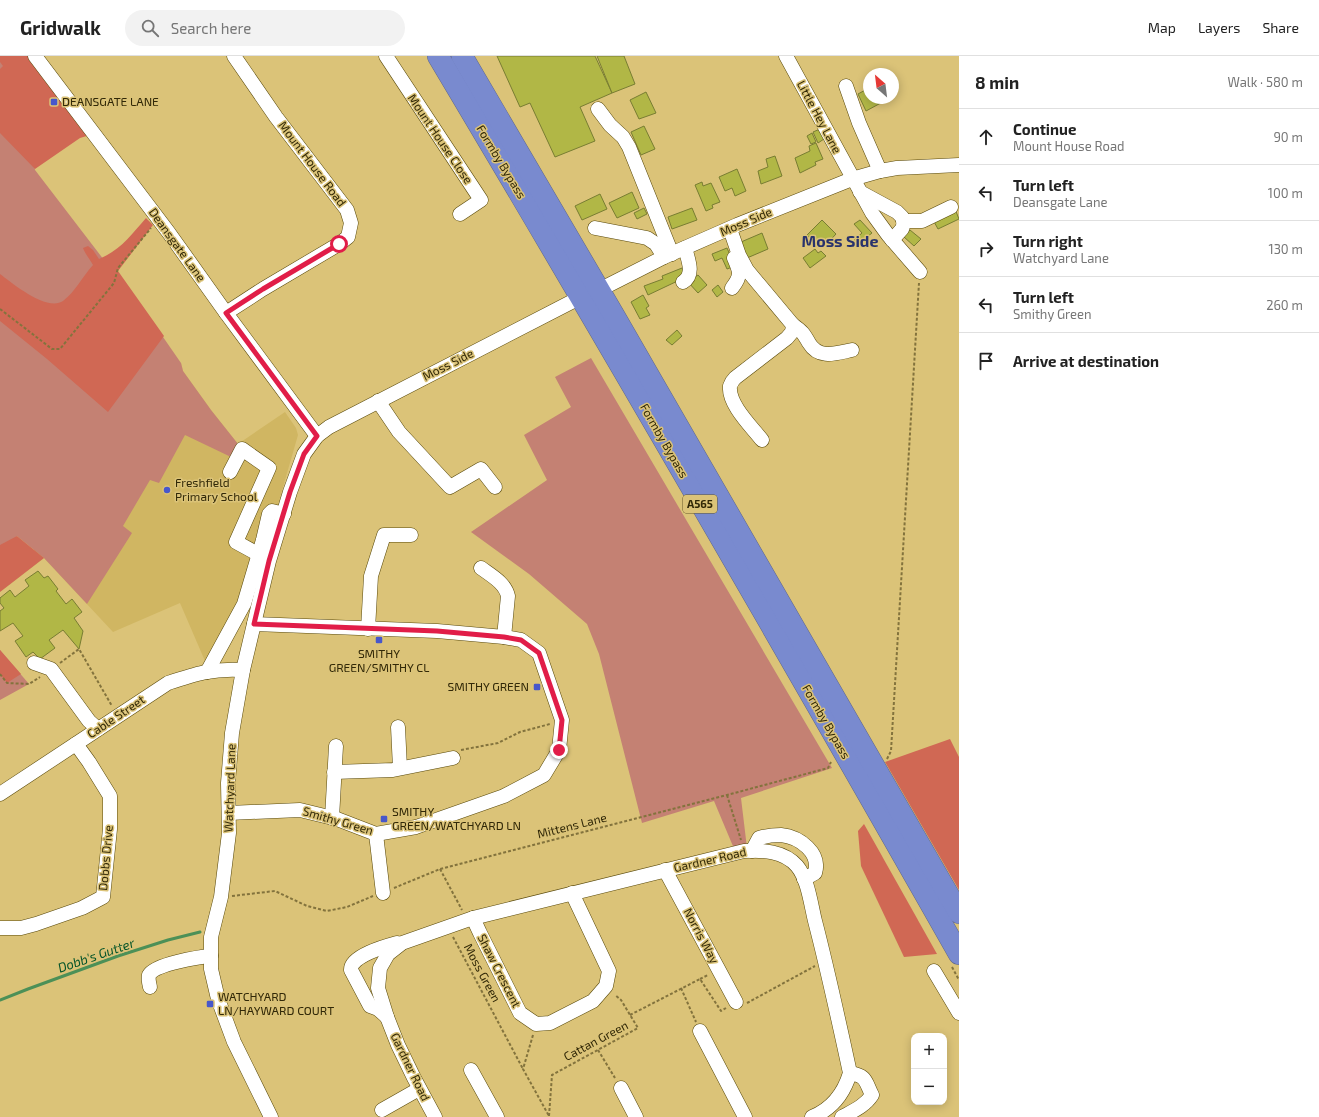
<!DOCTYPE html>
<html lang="en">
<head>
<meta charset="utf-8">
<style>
  body { margin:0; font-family:"Exo 2",sans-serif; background:#f2f2f2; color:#222 }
  .controls { position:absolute; right:12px; bottom:12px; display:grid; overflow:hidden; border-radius:8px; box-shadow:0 2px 10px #0003 }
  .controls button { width:36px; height:36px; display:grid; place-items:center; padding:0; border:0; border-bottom:1px solid #e0e0e0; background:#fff; color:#222; font:20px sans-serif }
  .compass { position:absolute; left:863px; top:12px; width:36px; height:36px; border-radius:50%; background:#fff; box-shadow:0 2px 10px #0003; rotate:332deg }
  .stop { position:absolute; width:12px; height:12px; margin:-9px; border:3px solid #e11d48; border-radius:50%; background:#fff }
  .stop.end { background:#e11d48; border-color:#fff; box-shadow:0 1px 4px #0008 }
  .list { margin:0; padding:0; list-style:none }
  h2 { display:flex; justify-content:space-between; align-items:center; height:52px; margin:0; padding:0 16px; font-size:17px }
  h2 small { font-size:13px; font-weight:400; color:#767676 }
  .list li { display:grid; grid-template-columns:26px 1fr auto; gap:12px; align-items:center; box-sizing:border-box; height:56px; padding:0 16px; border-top:1px solid #e0e0e0 }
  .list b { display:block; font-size:15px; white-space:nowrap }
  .list p { margin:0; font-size:13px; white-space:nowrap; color:#767676 }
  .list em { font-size:13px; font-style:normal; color:#767676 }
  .icon { flex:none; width:22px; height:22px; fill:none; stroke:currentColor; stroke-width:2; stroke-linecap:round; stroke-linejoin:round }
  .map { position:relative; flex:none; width:959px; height:1061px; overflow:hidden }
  header { display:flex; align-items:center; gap:24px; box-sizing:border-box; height:56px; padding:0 20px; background:#fff; border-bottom:1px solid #e0e0e0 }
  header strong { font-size:19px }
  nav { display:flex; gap:22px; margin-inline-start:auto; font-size:14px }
  .search { width:280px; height:36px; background:#f2f2f2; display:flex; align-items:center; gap:10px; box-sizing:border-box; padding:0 14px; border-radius:22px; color:#767676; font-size:15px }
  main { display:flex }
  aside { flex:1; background:#fff }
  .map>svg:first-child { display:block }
  .built { fill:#d0b662 }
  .green { fill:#c48173 }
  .forest { fill:#d06854 }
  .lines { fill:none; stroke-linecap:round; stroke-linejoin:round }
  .stream { stroke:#4c9057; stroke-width:3 }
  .building { fill:#b1b746; stroke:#787d32 }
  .minor-casing { stroke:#584809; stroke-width:15 }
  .highway-casing { stroke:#606889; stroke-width:22 }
  .path { stroke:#83733d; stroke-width:2; stroke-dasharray:3 2; stroke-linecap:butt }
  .minor { stroke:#fff; stroke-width:14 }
  .highway { stroke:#798acf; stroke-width:21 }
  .route { stroke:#e11d48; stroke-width:5 }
  .poi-dot { fill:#4757cb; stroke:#dbc378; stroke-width:1.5 }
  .labels { text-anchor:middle; stroke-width:3; stroke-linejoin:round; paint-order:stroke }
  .shield { fill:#dbc378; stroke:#645629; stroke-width:1 }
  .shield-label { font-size:11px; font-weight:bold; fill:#312807 }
  .poi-label { font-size:12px; fill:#312807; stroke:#dbc378; text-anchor:start }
  .street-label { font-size:12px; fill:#312807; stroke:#dbc378 }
  .water-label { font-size:13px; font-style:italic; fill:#045429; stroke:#dbc378 }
  .district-label { font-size:16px; font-weight:bold; fill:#28326c; stroke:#dbc378 }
</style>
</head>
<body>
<header>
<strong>Gridwalk</strong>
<div class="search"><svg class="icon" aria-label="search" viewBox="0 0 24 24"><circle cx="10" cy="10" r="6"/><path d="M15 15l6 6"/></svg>Search here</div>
<nav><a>Map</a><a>Layers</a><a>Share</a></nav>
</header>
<main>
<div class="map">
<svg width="959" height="1061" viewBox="0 0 959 1061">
  <rect width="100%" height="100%" fill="#dbc378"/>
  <path class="built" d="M181 307 183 315 211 354 238 388 285 356 296 372 298 379 250 546 205 605 180 547 113 576 44 502 0 536Z"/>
  <g class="green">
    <path d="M0 0H18L35 114 163 281 181 307 183 315 211 354 238 388 231 401 185 379 159 427 150 424 123 470 132 477 87 548 44 502 17 480 0 503Z"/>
    <path d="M591 302 832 712 741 742 747 792 735 795 714 745 642 767 599 598 587 568 529 518 471 476 547 424 524 379 571 351 555 321Z"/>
    <path d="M0 594 29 628 0 644Z"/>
  </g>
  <g class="forest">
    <path d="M0 0H31L90 79 80 82 35 113 0 77V13L3 10 0 6Z"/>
    <path d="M146 162 153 169 118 215 164 280 108 356 47 303 0 265V218C12 227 47 256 63 245 75 236 83 220 93 209 90 203 85 198 83 192L88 190 93 194 99 203C121 194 131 179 146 162Z"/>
    <path d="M17 480 44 502 0 536V489Z"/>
    <path d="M0 594 21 618 7 627 0 618Z"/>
    <path d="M950 683 959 701V834L885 706Z"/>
    <path d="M864 768 937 898 904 901 861 810 858 775Z"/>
  </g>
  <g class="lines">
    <path class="stream" d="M0 944 28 933 118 900 168 884 200 876"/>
  </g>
  <g class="building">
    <path d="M497 0H595L612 37 580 51 595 85 555 101 530 47 520 51Z"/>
    <path d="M597 0H624L635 28 612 37Z"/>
    <path d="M869 32V42H890L866 55 858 38Z"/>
    <path d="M646 36 656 57 639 63 630 44Z"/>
    <path d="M644 70 655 93 641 99 631 76Z"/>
    <path d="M820 73 824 83 818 87 813 76Z"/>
    <path d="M812 77 816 86 811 88 807 80Z"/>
    <path d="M816 87 823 103 815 106 816 109 800 117 795 102 810 95 809 90Z"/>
    <path d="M775 100 782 120 761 128 758 115 768 111 766 103Z"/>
    <path d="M737 113 746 135 735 140 732 132 725 135 719 121Z"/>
    <path d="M702 126 703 130 711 127 720 146 712 149 713 152 706 155 695 129Z"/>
    <path d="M632 136 639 152 617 162 609 147Z"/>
    <path d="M600 138 607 153 582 164 575 150Z"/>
    <path d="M644 152 647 158 637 163 634 157Z"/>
    <path d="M692 152 697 164 672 173 668 161Z"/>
    <path d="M955 153 959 163 938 173 932 162Z"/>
    <path d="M822 164 836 178 824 191 816 184 814 187 807 179Z"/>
    <path d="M860 164 872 177 857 189 853 185 862 177 854 168Z"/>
    <path d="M910 174 921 183 914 190 904 181Z"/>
    <path d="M762 177 768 193 747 202 741 186Z"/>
    <path d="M727 192 735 210 727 213 722 202 715 205 712 198Z"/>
    <path d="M815 193 818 197 821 195 826 200 810 212 803 202Z"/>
    <path d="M682 212 686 221 648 239 644 230 663 223 662 220Z"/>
    <path d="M698 219 707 229 698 237 688 226Z"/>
    <path d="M718 229 723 236 717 241 712 234Z"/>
    <path d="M643 239 649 250 646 252 650 259 640 263 631 246Z"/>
    <path d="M677 274 682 280 672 289 666 284Z"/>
    <path d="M38 515 44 522 48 520 58 533 56 535 66 548 72 543 82 556 74 562 83 575 79 593 63 574 49 584 55 592 40 603 33 596 26 601 15 585 23 580 13 567 0 575V555L4 552 0 547V542L10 534 15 541 29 530 25 524Z"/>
  </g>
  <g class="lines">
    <g class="minor-casing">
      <g id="minor">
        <path d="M35 0 169 177 226 257 317 380"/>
        <path d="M386 0 481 144 460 158"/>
        <path d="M786 0 872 157 888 179 920 216"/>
        <path d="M846 30 859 67 880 115"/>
        <path d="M598 53 610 69 623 81 629 91 672 198"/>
        <path d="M860 136 897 156 902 161 904 167 902 173 892 184"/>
        <path d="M903 165H922L951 151"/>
        <path d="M595 172 647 182 656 188 664 201"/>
        <path d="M730 173 739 199 747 214 793 269 792 276 787 282 735 322C733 324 731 327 730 330 728 348 751 370 762 384"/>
        <path d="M683 226C695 219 688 203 685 192"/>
        <path d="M732 232C742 219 740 216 734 202"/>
        <path d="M599 234 664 201 737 169 852 123 880 115 897 112 959 109"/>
        <path d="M226 257 263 233 339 188 348 181 351 167 347 154 276 61 234 0"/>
        <path d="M793 269C802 275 804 278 809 287 819 304 837 297 852 294"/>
        <path d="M378 345 399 376 450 431 481 413 495 431"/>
        <path d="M230 416 242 393 269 412 236 486 258 498"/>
        <path d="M481 512C492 520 505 527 508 540L504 581"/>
        <path d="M368 573 371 520 384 479H411"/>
        <path d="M34 607 51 613 89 665 98 673"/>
        <path d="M207 616 244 548 263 484 269 458 272 455 284 458"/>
        <path d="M398 671 400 712"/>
        <path d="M334 716 393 714 453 702"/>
        <path d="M0 738 168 627C195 618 213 612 243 614"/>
        <path d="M229 757 300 754 337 763 376 778 416 771 504 740 544 719 559 694 562 664 539 597 521 584 504 581 437 575 254 568"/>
        <path d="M332 762 336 690"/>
        <path d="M376 778 383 837"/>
        <path d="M752 795 759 782C766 780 774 779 781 779 800 781 821 797 815 817L804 823"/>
        <path d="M665 814 736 946"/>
        <path d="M473 862 480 877 520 957 536 968 550 967 593 945 606 930 609 915 572 837"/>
        <path d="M0 872H21L36 868 82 852 103 841 110 773V740L89 706 76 688"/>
        <path d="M934 915 959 957"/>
        <path d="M150 931C149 927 148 923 149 919 155 908 199 901 211 900"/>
        <path d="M387 961 378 953 370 950 351 914C350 900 386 890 397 887"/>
        <path d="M700 975 745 1061"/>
        <path d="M471 1014 497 1061"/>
        <path d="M621 1032 636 1061"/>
        <path d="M382 1054 419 1033"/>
        <path d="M271 1061 234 986 218 943 211 913V881L221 841 229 777 228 727 232 677 243 614 269 505 290 436 304 398 317 380 329 371 581 241"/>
        <path d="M435 1061 414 1022 398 989 387 961 378 932 380 912 388 898 402 887 473 862 744 795C763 794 784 795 797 810 808 823 811 849 815 865 828 915 839 966 850 1017 844 1037 832 1053 812 1061"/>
        <path d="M842 1061C853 1055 865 1050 872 1039 865 1025 867 1020 850 1017"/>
      </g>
    </g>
    <g class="highway-casing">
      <g id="highway">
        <path d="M438 0C615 297 788 597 959 898"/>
        <path d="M462 0 615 261 959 857"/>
      </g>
    </g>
    <g class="path">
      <path d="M0 253 52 293H60L114 227 118 212 151 172"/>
      <path d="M60 607 79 593 112 650"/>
      <path d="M0 618 7 627 29 628 40 621"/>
      <path d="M461 694 498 687 520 676 550 668"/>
      <path d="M887 703 891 695 919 227"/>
      <path d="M727 739 741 784"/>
      <path d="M440 813 462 854"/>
      <path d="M394 832 440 813 727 739 828 712 831 706"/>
      <path d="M232 840 275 835 307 850 327 855 347 851 373 840"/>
      <path d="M453 881 523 1013"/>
      <path d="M952 911 959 924"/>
      <path d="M700 923 708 919"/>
      <path d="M681 932 696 966"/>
      <path d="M747 947 815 910"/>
      <path d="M630 959 700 923 721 955 726 952"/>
      <path d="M533 979 523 1013 549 1060"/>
      <path d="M598 994 615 1022"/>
      <path d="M549 1060 552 1019 638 972 621 944 615 939"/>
    </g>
    <use href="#minor" class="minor"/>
    <use href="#highway" class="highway"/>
  </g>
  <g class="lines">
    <path class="route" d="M339 188 263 233 226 257 317 380 304 398 290 436 269 505 254 568 437 575 504 581 521 584 539 597 562 664 559 694"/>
  </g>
  <g class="poi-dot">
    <rect x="50" y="42" width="8" height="8" rx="2"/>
    <circle cx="167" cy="434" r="4"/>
    <rect x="375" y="580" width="8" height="8" rx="2"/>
    <rect x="533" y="627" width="8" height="8" rx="2"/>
    <rect x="380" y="759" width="8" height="8" rx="2"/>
    <rect x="206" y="944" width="8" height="8" rx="2"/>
  </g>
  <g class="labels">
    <rect class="shield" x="683" y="439" width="34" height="18" rx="3"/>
    <g class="shield-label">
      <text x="700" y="452">A565</text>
    </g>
    <g class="poi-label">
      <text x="62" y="50">DEANSGATE LANE</text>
      <text x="175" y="431">Freshfield<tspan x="175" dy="14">Primary School</tspan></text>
      <text x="379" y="602" text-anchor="middle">SMITHY<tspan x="379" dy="14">GREEN/SMITHY CL</tspan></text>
      <text x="529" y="635" text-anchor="end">SMITHY GREEN</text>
      <text x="392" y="760">SMITHY<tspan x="392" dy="14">GREEN/WATCHYARD LN</tspan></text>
      <text x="218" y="945">WATCHYARD<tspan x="218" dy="14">LN/HAYWARD COURT</tspan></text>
    </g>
    <g class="street-label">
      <text transform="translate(819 61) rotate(62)" y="4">Little Hey Lane</text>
      <text transform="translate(440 83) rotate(56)" y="4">Mount House Close</text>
      <text transform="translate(501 106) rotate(59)" y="4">Formby Bypass</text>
      <text transform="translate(312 108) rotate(53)" y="4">Mount House Road</text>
      <text transform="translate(746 166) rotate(-23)" y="4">Moss Side</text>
      <text transform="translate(177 189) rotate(54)" y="4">Deansgate Lane</text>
      <text transform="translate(448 309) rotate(-27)" y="4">Moss Side</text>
      <text transform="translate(664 385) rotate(60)" y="4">Formby Bypass</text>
      <text transform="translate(116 661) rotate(-34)" y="4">Cable Street</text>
      <text transform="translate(826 666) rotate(60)" y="4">Formby Bypass</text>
      <text transform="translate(230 732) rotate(-88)" y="4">Watchyard Lane</text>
      <text transform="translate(338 765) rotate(16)" y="4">Smithy Green</text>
      <text transform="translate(572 770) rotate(-14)" y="4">Mittens Lane</text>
      <text transform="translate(106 802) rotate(-85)" y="4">Dobbs Drive</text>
      <text transform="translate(710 804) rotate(-13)" y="4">Gardner Road</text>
      <text transform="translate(701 880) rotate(62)" y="4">Norris Way</text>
      <text transform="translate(499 915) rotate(63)" y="4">Shaw Crescent</text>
      <text transform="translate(482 917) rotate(62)" y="4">Moss Green</text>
      <text transform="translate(596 985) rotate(-28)" y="4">Cattan Green</text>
      <text transform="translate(410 1011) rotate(64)" y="4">Gardner Road</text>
    </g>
    <g class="water-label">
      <text transform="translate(96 899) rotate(-19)" y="5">Dobb's Gutter</text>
    </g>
    <g class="district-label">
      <text x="840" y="191">Moss Side</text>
    </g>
  </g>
</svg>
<div class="controls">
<button>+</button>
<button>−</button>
</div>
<svg class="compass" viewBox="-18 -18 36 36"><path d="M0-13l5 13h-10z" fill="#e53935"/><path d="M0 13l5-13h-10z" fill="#767676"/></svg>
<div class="stop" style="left:339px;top:188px"></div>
<div class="stop end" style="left:559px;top:694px"></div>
</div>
<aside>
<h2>8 min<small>Walk · 580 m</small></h2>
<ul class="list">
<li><svg class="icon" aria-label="ahead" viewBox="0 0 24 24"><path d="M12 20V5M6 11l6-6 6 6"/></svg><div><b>Continue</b><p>Mount House Road</p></div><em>90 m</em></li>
<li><svg class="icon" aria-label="left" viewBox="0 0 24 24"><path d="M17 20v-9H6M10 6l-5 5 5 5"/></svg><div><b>Turn left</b><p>Deansgate Lane</p></div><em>100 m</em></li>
<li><svg class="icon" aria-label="right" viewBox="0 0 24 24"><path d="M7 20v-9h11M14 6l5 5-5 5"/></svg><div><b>Turn right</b><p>Watchyard Lane</p></div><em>130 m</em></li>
<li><svg class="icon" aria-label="left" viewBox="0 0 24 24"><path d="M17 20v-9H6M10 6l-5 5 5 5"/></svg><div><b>Turn left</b><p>Smithy Green</p></div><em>260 m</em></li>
<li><svg class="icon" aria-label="arrive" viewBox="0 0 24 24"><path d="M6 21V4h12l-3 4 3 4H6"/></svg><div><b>Arrive at destination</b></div></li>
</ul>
</aside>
</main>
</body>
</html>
